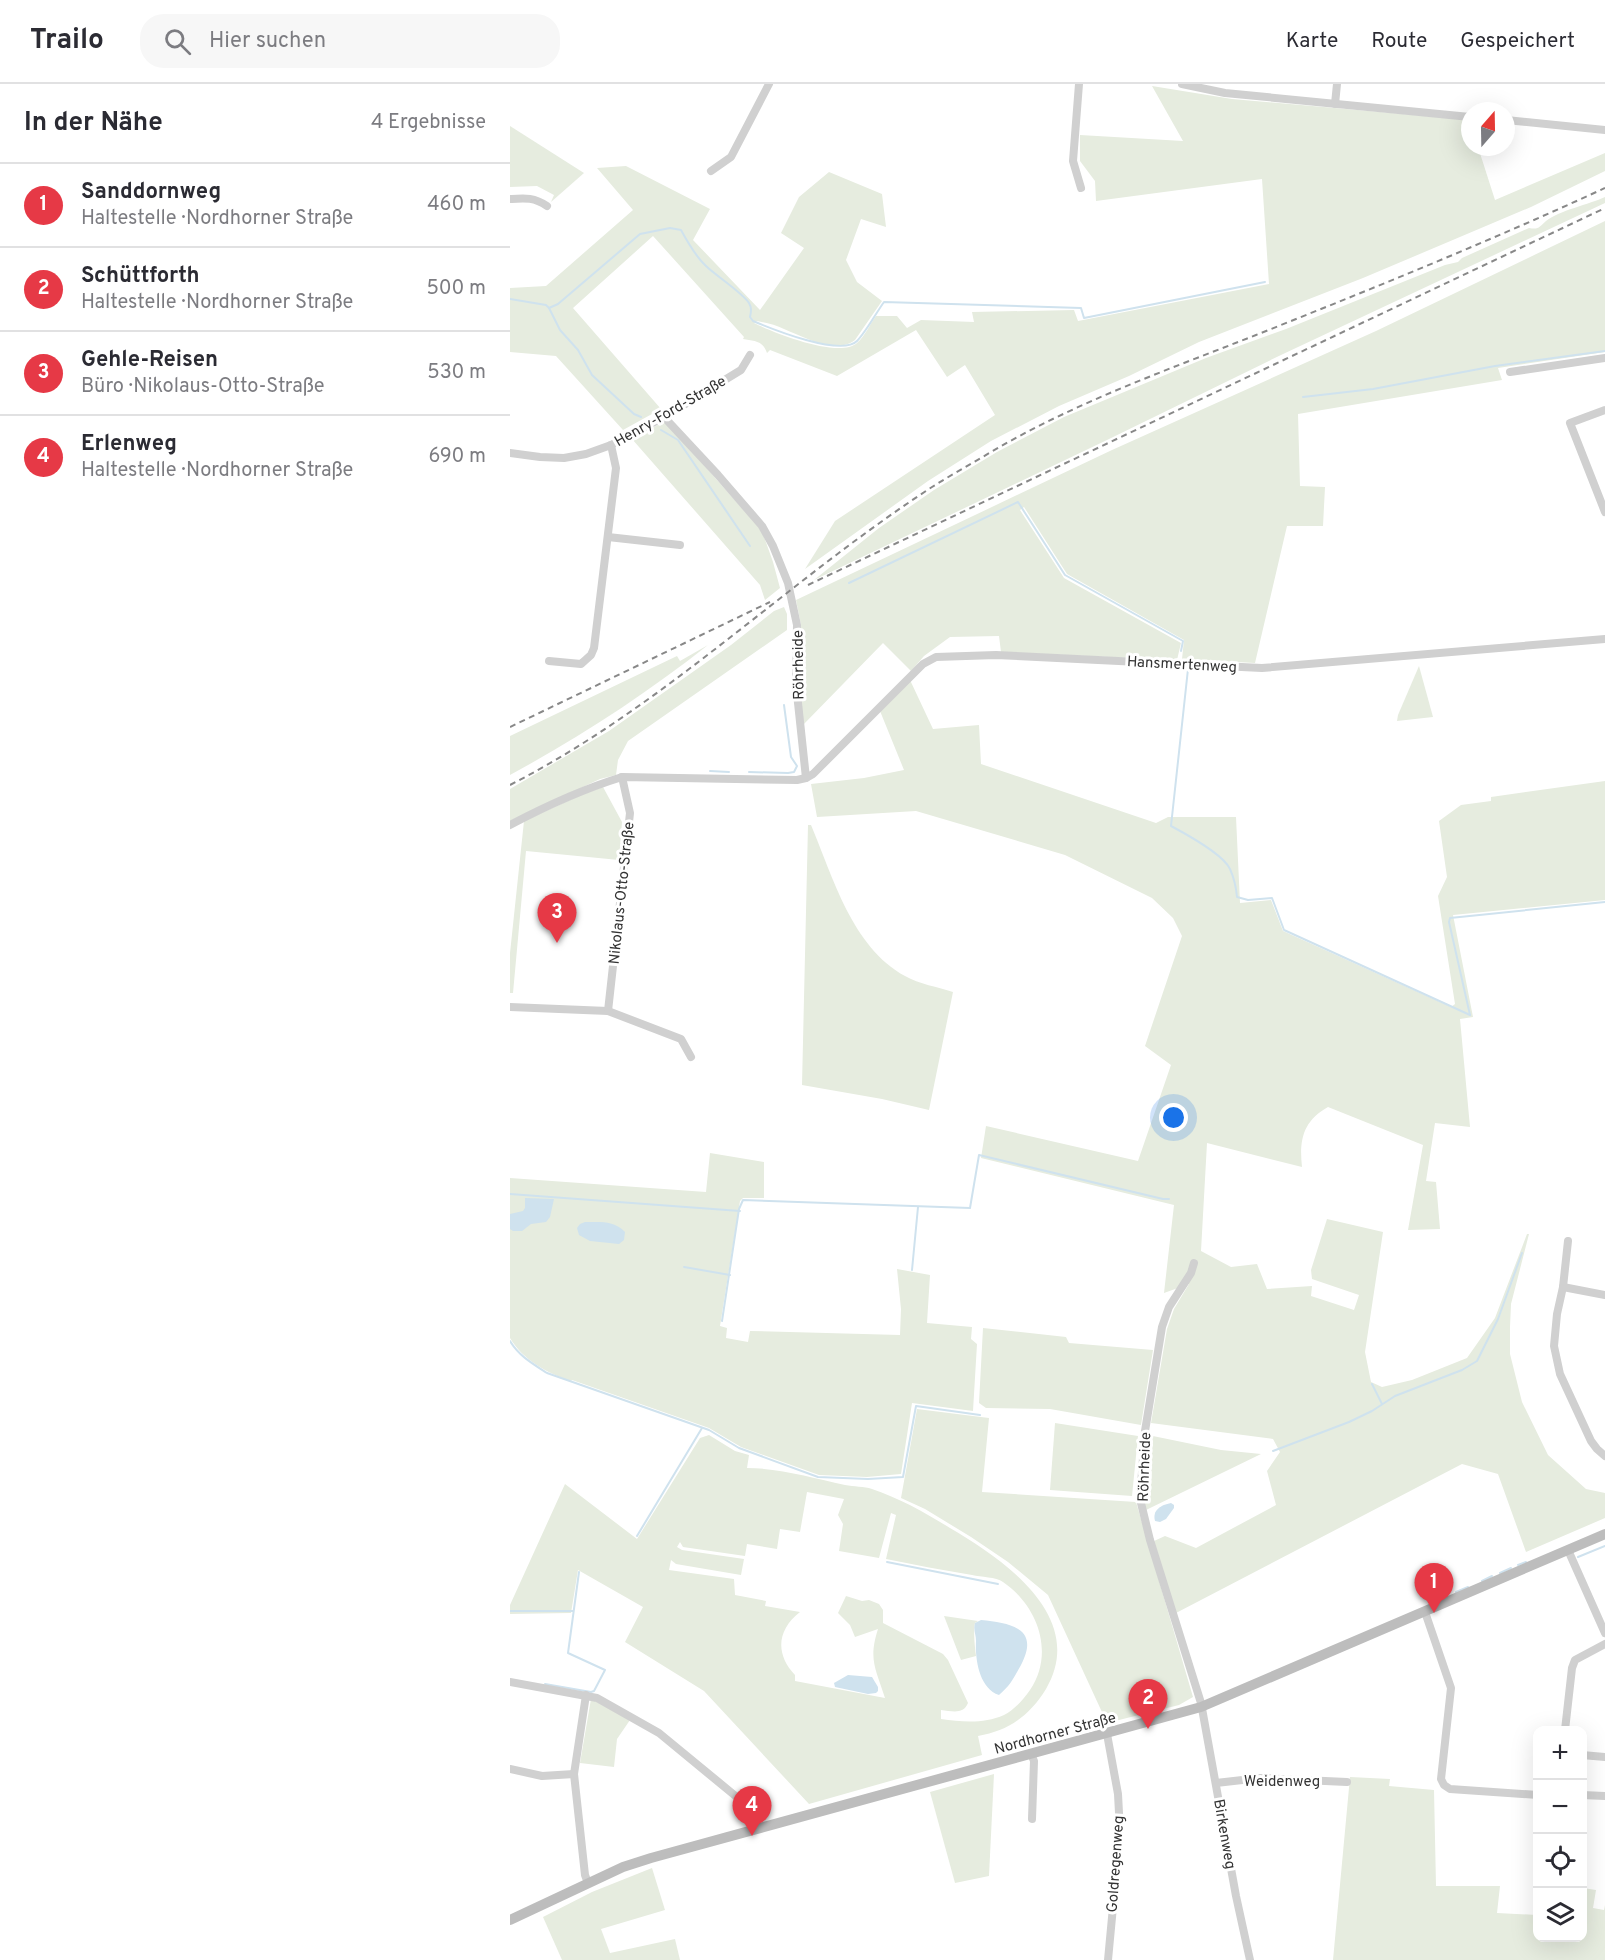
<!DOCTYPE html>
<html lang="de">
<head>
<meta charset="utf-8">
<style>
  body { margin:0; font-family:Overpass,sans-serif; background:#f7f7f7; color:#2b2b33 }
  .controls { position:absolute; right:18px; bottom:18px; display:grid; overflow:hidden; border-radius:12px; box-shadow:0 6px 24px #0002 }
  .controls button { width:54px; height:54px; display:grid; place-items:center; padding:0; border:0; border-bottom:2px solid #e1e1e2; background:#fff; color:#2b2b33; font:30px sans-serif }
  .compass { position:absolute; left:951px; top:18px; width:54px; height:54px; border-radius:50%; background:#fff; box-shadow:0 6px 24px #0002; rotate:20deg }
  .you { position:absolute; left:664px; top:1034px; width:21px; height:21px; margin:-15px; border:4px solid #fff; border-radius:50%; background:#1a73e8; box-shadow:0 0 0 9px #1a73e833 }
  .badge { display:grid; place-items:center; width:39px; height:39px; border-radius:50%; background:#e63946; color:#fff; font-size:20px; font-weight:700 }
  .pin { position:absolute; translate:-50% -50px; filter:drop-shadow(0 2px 3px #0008) }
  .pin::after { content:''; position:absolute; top:32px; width:21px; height:18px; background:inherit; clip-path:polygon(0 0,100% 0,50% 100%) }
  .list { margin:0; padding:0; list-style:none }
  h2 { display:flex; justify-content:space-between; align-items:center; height:78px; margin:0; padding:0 24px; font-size:26px }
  h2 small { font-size:20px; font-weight:400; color:#7c7c81 }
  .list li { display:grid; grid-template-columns:39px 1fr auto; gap:18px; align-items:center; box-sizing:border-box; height:84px; padding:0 24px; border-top:2px solid #e1e1e2 }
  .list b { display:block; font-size:22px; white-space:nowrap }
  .list p { margin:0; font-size:20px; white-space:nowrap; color:#7c7c81 }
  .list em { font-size:20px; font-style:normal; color:#7c7c81 }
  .icon { flex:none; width:33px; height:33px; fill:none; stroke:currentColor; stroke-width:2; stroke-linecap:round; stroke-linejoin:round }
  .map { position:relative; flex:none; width:1095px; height:1876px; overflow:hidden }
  header { display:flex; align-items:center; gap:36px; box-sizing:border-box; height:84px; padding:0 30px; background:#fff; border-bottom:2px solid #e1e1e2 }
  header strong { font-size:28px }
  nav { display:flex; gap:33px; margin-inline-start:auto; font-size:21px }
  .search { width:420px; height:54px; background:#f7f7f7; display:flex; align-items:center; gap:15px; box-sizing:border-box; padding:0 21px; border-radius:24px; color:#7c7c81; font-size:22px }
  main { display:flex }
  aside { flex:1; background:#fff }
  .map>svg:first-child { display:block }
  .green { fill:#e6ecdf; fill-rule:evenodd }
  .water { fill:#cfe2ee }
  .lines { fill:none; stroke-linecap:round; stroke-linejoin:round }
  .stream { stroke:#cfe2ee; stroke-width:2 }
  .street { stroke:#d0d0d0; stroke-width:8 }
  .secondary { stroke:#bdbdbd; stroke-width:10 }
  .rail { stroke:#888; stroke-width:2; stroke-dasharray:6 4.5; stroke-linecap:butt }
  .labels { text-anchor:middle; stroke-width:6; stroke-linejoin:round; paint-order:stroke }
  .street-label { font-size:15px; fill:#333; stroke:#fff }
</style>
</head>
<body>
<header>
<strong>Trailo</strong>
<div class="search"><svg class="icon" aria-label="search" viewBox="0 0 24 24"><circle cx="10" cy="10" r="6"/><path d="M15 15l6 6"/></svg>Hier suchen</div>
<nav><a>Karte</a><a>Route</a><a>Gespeichert</a></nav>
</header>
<main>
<aside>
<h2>In der Nähe<small>4 Ergebnisse</small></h2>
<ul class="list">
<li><span class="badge">1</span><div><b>Sanddornweg</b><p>Haltestelle · Nordhorner Straße</p></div><em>460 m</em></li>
<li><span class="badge">2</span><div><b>Schüttforth</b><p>Haltestelle · Nordhorner Straße</p></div><em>500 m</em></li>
<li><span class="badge">3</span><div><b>Gehle-Reisen</b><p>Büro · Nikolaus-Otto-Straße</p></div><em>530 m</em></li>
<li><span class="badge">4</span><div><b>Erlenweg</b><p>Haltestelle · Nordhorner Straße</p></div><em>690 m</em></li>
</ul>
</aside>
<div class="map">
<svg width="1095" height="1876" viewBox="0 0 1095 1876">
  <rect width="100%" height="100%" fill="#fff"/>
  <g class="green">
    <path d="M642 2 722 15 960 36V63H968L985 116 1095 69V87L1021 123 853 194 689 258 619 292 549 322 481 357 418 397 295 485 325 437 485 331 455 281 437 293 406 246 327 292 260 266 257 269C253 256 243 257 233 255L234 253 143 152 63 224 151 325 113 346 46 272 0 268V204L36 202 123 126 87 84 116 82 200 125 183 156 250 226 294 164 271 149 289 113 319 88 372 110 376 143 351 135 336 176 347 198 372 217 345 256C325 271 294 253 274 245 266 241 256 239 247 237L244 239C264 249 329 275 347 259 355 252 360 240 366 232H387L397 244 411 236 464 238 462 228 564 226 568 237 759 200 752 95 586 117 585 97 570 77V51L673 57Z"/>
    <path d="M0 42 74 89 41 118 44 111 27 102 0 103Z"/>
    <path d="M1095 113V119L771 271 597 356 304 496 369 444 424 406 487 368 554 333 696 274 776 245 935 181 948 178 952 174 1019 144C1029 146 1029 143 1036 137 1048 127 1080 120 1095 113Z"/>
    <path d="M1095 137V268L988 284 992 296 788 330 790 402 815 403 813 442H777L745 579 672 575 674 556 557 490 514 423 510 426 554 494 671 559 667 576 491 568 489 552 440 553 414 572 401 587 373 559 293 641 289 601 291 541 286 516 602 366 866 247Z"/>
    <path d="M155 337 252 447 263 478 270 504 255 516 250 501 122 355Z"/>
    <path d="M274 523 277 530V546L118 657 108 676 106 691 90 695 0 737V705L99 647 221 561 264 527Z"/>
    <path d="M198 561C136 610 70 653 0 691V652L167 572 170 577Z"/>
    <path d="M909 582 923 633 887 637 888 631Z"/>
    <path d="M400 596 423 645 469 641 471 680 646 739 658 733H726L730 819 761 816 773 847 941 923 945 920 928 812 937 793 929 737 951 721 981 717V713L1095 697V816L943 831 963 933 950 935 960 1043 925 1039 916 1097 926 1098 930 1145 898 1146 913 1061 818 1023C793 1037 789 1056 792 1083L697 1059 691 1167 721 1183 747 1180 757 1205 802 1202 801 1212 844 1226 849 1211 802 1195 801 1186 817 1135 873 1148 855 1268 861 1298 872 1303 902 1296 957 1274 985 1234 1017 1150H1019L1001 1220 1000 1243V1270L1012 1318 1038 1371 1076 1405 1095 1409V1434L1016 1468 988 1390 952 1380 666 1529 644 1457 655 1452 686 1464 766 1421 757 1387 770 1368 763 1355 641 1339 657 1245 664 1225 679 1200 654 1209 664 1121 471 1074 476 1042 628 1077 661 981 635 962 672 852 663 834 642 814 555 771 406 727 307 733 301 700 354 694 394 686 370 627Z"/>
    <path d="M93 703 112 738 109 776 16 767 3 909H0V869L14 737 71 711Z"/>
    <path d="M298 741H301C323 793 342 863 395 892 409 900 428 903 443 908L419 1026 372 1015 292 1001Z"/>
    <path d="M200 1069 254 1078V1114H233L230 1117 210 1242 217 1244 216 1254 238 1258 240 1247 390 1251 391 1225 387 1185 420 1191 417 1239 462 1243 461 1255 467 1260 463 1327 402 1319 391 1390 357 1393 309 1391 231 1363 199 1344 62 1296 61 1297C37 1289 13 1276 0 1254V1094L196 1108Z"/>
    <path d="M473 1244 556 1253 559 1259 643 1266 631 1341 540 1325 476 1324 469 1319Z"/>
    <path d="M407 1325 479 1334 472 1408 626 1418 683 1613 669 1621 597 1639 538 1511 498 1478 461 1453 415 1425 391 1414Z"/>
    <path d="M545 1339 628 1352 622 1412 540 1406Z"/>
    <path d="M199 1351 225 1367 239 1371 237 1384C270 1384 303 1394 335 1401 344 1403 354 1402 362 1405 389 1414 416 1429 440 1444 493 1475 578 1533 536 1605 520 1631 499 1647 468 1652L472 1671 299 1720 194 1607 115 1558 133 1523 68 1486 61 1529 0 1530V1521L55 1400 127 1455 190 1354ZM297 1408 334 1415 328 1431 333 1440 329 1467 369 1474 381 1429 386 1431 376 1475C405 1481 433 1486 462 1491 471 1493 486 1493 493 1498 528 1522 545 1569 520 1606 514 1615 504 1626 494 1631 474 1640 452 1638 431 1635V1626C442 1627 453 1631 458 1619L438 1576 433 1570 373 1539V1526L369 1520 359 1516 352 1517 336 1512 328 1529 340 1541 345 1553 368 1545C358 1576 366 1585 375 1614L285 1597V1591C265 1570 267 1546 290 1528L255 1522 256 1517 225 1511 224 1495 159 1486 161 1476 166 1480 231 1491 234 1475 172 1466 167 1463 170 1458 173 1463 235 1472 237 1460 267 1465 270 1445 290 1448Z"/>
    <path d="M638 1351 711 1366 751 1370 636 1426 633 1415Z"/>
    <path d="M434 1532 468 1537 465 1539C463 1546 465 1564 466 1572L451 1576Z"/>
    <path d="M81 1615 120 1636 107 1655 104 1683 70 1679Z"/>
    <path d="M484 1690 479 1792 445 1799 420 1708Z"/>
    <path d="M840 1693 880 1695 879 1702 924 1706 926 1802H990L987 1829 1027 1831 1028 1854H1072L1073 1804 1086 1806 1083 1824 1094 1826 1095 1821V1876H823Z"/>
    <path d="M142 1784 155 1826 91 1845 100 1869 165 1855 170 1876H52L33 1833 82 1808Z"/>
  </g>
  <g class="water">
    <path d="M15 1114 44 1115 40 1133 36 1138 21 1140 12 1147H3L0 1145V1130L13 1127 15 1124Z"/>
    <path d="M75 1138C90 1138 104 1136 115 1148L114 1156 109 1160 80 1157 69 1151 67 1144 70 1140Z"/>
    <path d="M661 1419 664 1421V1424L656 1435 650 1438 645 1437C642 1426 651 1421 661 1419Z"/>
    <path d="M471 1536C502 1539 530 1545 511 1581 503 1595 501 1601 489 1611 469 1604 465 1575 466 1557 466 1550 463 1546 465 1539Z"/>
    <path d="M338 1591 362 1593 368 1603V1607L366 1609 358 1610 325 1603 324 1599Z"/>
  </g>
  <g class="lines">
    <g class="stream">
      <path d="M0 215 36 221 39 224 50 246 68 266 82 291 124 330 131 333"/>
      <path d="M39 224 48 220 130 150 160 144 171 146C177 157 186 173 196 182 205 191 233 209 239 219 242 224 241 228 240 233L243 237C262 245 331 273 347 257 356 248 366 229 374 218L571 224 574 234 755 198"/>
      <path d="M793 313 863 305 985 282 1095 267"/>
      <path d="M151 346 168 356 240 462"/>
      <path d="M339 499 508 418 555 491 673 557 671 567"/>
      <path d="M678 585 661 742C676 750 713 770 720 785 724 794 726 802 727 813L738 816 762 814 774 846 960 931"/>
      <path d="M200 687 219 688"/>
      <path d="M239 688 278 689 284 688 287 682 281 673 274 621"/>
      <path d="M960 931 939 838 940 834 1095 818"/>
      <path d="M0 1110 230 1127"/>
      <path d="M174 1183 220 1191"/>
      <path d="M402 1186 408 1123"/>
      <path d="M212 1237 229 1125 233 1116 460 1124 469 1071 653 1115H659"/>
      <path d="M0 1257C9 1272 23 1280 37 1289L199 1346 229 1364 308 1393 358 1395 393 1393 406 1322 470 1331"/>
      <path d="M862 1300 872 1320"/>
      <path d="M763 1367 839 1338 862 1327 885 1312 952 1286 967 1277 988 1235 1012 1169"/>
      <path d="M127 1452 192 1344"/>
      <path d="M1068 1473 1095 1462"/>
      <path d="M377 1478 488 1500"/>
      <path d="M1008 1481 1016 1478"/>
      <path d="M990 1489 1001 1484"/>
      <path d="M972 1497 982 1492"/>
      <path d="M946 1508 958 1503"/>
      <path d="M0 1527H63"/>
      <path d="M35 1600 81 1608 84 1607 95 1586 58 1569 69 1488"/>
    </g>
    <g class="street">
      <path d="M569 0 563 77 571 104"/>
      <path d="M672 0 715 9 960 33"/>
      <path d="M825 20 827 0"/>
      <path d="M996 36 1095 46"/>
      <path d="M201 87 221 73 259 0"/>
      <path d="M0 115C15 114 24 113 37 122"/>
      <path d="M1000 288 1095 274"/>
      <path d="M1095 326 1060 339 1095 428"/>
      <path d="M154 333 208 391 252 442 263 462 278 499 287 541 286 600 296 694"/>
      <path d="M0 369 30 373 54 374 76 370 101 361 154 333 231 286 240 271"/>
      <path d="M98 453 170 461"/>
      <path d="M39 577 71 580 81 571 84 564 106 384 101 361"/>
      <path d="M0 741C36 722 73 705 112 693L287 696 296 694 303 690 413 580 426 573 486 571 752 584 1095 555"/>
      <path d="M0 923 98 927 171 955 181 973"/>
      <path d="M98 927 120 729 112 693"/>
      <path d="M1058 1157 1053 1203 1047 1230 1044 1262 1050 1290 1081 1357 1087 1365 1095 1372"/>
      <path d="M684 1179 681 1189 659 1223 652 1243 635 1347 630 1415 640 1456 691 1619 726 1812 740 1876"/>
      <path d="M1053 1203 1095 1211"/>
      <path d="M1058 1466 1095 1549"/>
      <path d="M915 1528 941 1604 931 1695 934 1701 940 1705 1028 1711"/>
      <path d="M0 1598 87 1614 149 1649 234 1719 244 1734 246 1745"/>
      <path d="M76 1611 64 1690 75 1791 78 1799"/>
      <path d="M1055 1646 1062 1584 1065 1576 1095 1560"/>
      <path d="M597 1650 608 1710 610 1748 598 1876"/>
      <path d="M521 1670 524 1677 522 1735"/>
      <path d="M1072 1671 1095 1673"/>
      <path d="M0 1685 32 1692 64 1690"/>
      <path d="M706 1699 750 1694 837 1698"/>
      <path d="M1072 1711 1095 1712"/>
    </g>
    <path class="secondary" d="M0 1836 113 1783 141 1774 691 1623 1095 1450"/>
    <g class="rail">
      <path d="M298 501 1095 124"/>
      <path d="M0 643 260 518"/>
      <path d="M0 701C156 621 276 498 422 403 441 391 461 380 481 368 564 319 657 286 746 251 864 204 980 157 1095 104"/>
    </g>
  </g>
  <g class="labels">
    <g class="street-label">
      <text transform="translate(160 327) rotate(-30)" y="5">Henry-Ford-Straße</text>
      <text transform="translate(672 580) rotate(3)" y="5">Hansmertenweg</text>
      <text transform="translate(288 581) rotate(-91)" y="5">Röhrheide</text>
      <text transform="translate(111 809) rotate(-84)" y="5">Nikolaus-Otto-Straße</text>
      <text transform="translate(634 1383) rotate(-88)" y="5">Röhrheide</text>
      <text transform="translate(545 1649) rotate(-15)" y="5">Nordhorner Straße</text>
      <text x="772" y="1702">Weidenweg</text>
      <text transform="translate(715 1750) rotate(80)" y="5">Birkenweg</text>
      <text transform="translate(605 1780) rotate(-86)" y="5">Goldregenweg</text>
    </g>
  </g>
</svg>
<div class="controls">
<button>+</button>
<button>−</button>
<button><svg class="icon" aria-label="locate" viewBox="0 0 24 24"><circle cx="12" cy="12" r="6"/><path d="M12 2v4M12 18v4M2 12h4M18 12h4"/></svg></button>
<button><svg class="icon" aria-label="layers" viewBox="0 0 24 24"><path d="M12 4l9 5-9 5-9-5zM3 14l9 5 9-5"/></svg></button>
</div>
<svg class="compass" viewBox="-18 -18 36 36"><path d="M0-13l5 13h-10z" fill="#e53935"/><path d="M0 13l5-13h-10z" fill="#7c7c81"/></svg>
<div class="you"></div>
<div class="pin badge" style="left:924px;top:1529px">1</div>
<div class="pin badge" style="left:638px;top:1645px">2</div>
<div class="pin badge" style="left:47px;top:859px">3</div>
<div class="pin badge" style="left:242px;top:1752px">4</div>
</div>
</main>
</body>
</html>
